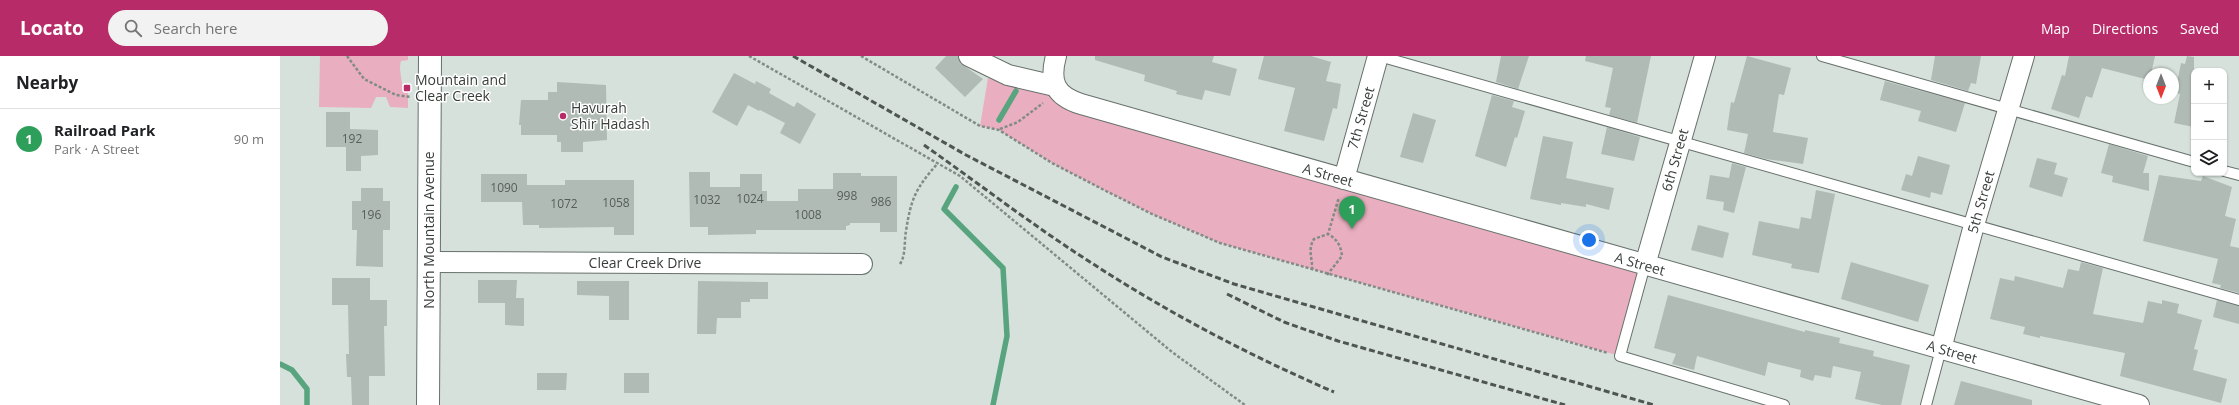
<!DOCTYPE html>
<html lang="en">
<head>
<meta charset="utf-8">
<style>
  body { margin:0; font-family:"Open Sans",sans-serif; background:#f2f2f2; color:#202124 }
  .controls { position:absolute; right:12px; top:12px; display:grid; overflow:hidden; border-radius:8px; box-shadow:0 1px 3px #0004 }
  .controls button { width:36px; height:36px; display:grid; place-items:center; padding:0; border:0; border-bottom:1px solid #e0e0e0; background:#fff; color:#202124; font:20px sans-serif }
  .compass { position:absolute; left:1863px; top:12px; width:36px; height:36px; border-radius:50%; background:#fff; box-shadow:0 1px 3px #0004; rotate:180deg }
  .you { position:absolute; left:1309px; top:184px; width:14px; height:14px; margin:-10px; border:3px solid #fff; border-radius:50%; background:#1a73e8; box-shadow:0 0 0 6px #1a73e833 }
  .badge { display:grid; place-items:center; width:26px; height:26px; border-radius:50%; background:#b72c68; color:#fff; font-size:13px; font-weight:700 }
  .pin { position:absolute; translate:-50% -33px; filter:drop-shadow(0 1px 2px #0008) }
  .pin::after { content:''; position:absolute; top:21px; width:14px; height:12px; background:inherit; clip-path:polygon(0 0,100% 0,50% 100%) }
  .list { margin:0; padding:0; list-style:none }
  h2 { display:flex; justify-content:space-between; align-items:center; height:52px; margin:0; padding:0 16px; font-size:17px }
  h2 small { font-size:13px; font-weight:400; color:#757577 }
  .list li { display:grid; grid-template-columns:26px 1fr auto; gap:12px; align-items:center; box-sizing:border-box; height:60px; padding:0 16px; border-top:1px solid #e0e0e0 }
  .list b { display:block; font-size:15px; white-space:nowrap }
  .list p { margin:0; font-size:13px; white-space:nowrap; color:#757577 }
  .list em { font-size:13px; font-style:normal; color:#757577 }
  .icon { flex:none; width:22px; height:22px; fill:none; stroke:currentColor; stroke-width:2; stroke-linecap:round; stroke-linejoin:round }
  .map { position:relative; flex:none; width:1959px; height:349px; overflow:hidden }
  header { display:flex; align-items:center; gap:24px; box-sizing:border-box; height:56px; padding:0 20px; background:#b72c68; color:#fff }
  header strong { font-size:19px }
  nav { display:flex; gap:22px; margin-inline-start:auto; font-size:14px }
  .search { width:280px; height:36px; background:#f2f2f2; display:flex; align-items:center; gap:10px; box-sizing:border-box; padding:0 14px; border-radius:22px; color:#757577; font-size:15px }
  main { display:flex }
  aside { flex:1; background:#fff }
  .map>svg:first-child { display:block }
  .green { fill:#e9afc0 }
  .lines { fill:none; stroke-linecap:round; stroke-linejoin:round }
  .stream { stroke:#58a47f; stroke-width:5.5 }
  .building { fill:#b0bbb5 }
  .service-casing { stroke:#67716b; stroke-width:12 }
  .minor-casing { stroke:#67716b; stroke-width:22 }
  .tertiary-casing { stroke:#67716b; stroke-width:24 }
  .path { stroke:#838b86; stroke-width:2.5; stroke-dasharray:3 2; stroke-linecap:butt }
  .service { stroke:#fff; stroke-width:10 }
  .minor { stroke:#fff; stroke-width:20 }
  .tertiary { stroke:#fff; stroke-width:22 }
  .rail { stroke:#4f5552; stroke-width:3; stroke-dasharray:6 3; stroke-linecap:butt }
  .poi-dot { fill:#b72c68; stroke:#fff; stroke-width:1.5 }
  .labels { text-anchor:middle; stroke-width:3; stroke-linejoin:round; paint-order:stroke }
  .number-label { font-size:12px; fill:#575d5a }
  .poi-label { font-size:14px; fill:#393e3b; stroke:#fff; text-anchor:start }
  .street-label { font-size:14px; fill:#393e3b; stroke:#fff }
</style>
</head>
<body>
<header>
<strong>Locato</strong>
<div class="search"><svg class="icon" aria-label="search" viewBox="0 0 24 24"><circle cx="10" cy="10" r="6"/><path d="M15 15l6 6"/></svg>Search here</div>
<nav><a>Map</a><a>Directions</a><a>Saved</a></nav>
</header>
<main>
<aside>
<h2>Nearby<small></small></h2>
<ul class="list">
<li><span class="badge" style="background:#2e9e5b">1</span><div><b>Railroad Park</b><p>Park · A Street</p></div><em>90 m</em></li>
</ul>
</aside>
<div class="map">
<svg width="1959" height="349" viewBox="0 0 1959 349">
  <rect width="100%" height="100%" fill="#d6e1db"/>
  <g class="green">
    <path d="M40 0H128V4L121 5C118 13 123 26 123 36H128V52L110 51 106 41H96L91 52 39 51Z"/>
    <path d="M708 22 1365 209 1340 300 940 187 872 158 826 135 772 107 719 74 700 70Z"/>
  </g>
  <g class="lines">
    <g class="stream">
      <path d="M719 64 736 35"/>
      <path d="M676 131 664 153 723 212 727 280 713 349"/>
      <path d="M0 308 12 314 27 333V349"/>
    </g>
  </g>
  <g class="building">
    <path d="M666 0H678L680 7 703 23 685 41 655 12Z"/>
    <path d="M815 0H934L932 6 957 13 950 40 925 34 922 44 896 38 897 35 864 25 865 19 815 4Z"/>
    <path d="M984 0H1031L1051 6 1046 25 1061 28 1057 53 1053 52 1044 85 1004 75 1015 32 978 23Z"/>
    <path d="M1221 0H1249L1238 33 1216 26Z"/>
    <path d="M1306 0H1371L1357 67 1329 59 1331 52 1325 51 1333 12 1305 5Z"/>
    <path d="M1467 0 1511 12 1504 39 1499 38 1493 76 1528 82 1523 108 1486 103 1464 97 1468 78 1447 74 1451 46 1454 47Z"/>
    <path d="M1655 0H1701L1696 28 1691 27 1688 35 1651 24Z"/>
    <path d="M1789 0H1875L1871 18H1869V24L1822 12 1812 42 1806 40 1799 62 1771 53 1782 19 1785 20Z"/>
    <path d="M1907 0 1914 1V71L1894 67 1900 38 1895 37 1901 7 1905 8Z"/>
    <path d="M454 17 475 28 476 25 491 33 489 37 514 51 517 46 536 58 520 88 500 77 505 67 480 54 479 55 468 49 457 70 432 56Z"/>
    <path d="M1605 25 1685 47 1676 76 1638 65 1641 55 1600 44Z"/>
    <path d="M277 26 326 29 327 84 303 86V96H281V86H277V79H241V69H239L241 44H268V36H277Z"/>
    <path d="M1212 39 1234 45 1232 51 1245 55 1237 82 1235 81 1226 111 1195 100Z"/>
    <path d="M46 56H70V73L98 74V99L81 100V115H66V91H46Z"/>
    <path d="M1133 57 1156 64 1143 107 1120 101Z"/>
    <path d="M1327 71 1360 81 1354 105 1321 98Z"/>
    <path d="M1263 80 1293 86 1286 122 1334 132 1329 154 1306 148V151L1281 147V149L1250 143Z"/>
    <path d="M1829 88 1868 100 1863 117H1869V135L1832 126 1833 120 1821 117Z"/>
    <path d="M1638 100 1670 109 1662 139 1651 136 1650 142 1621 134 1626 118 1632 120Z"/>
    <path d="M1757 102 1777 107 1774 118 1788 122 1782 141 1749 131Z"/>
    <path d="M1452 107 1466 111 1454 157 1443 154 1444 146 1426 143 1430 119 1449 122Z"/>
    <path d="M409 116H430V131H460V118H482V135H487V145H518V133H553V117H581V120H617V176H600V167H570V169L566 170V174H476V178L428 179V171H410Z"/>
    <path d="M201 118H247V129H285V124H354V179H334V171L259 172V169H243L242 146H201Z"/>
    <path d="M1879 119 1921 125 1923 120 1952 131 1945 160 1956 163 1950 190 1959 192V237L1940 232 1941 229 1932 227 1938 203 1863 185Z"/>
    <path d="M81 132H103V145H110V174H103V211L76 210 77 174H72V145H81Z"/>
    <path d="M1536 134 1555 138 1539 217 1511 212 1512 208 1472 199 1479 165 1519 173 1521 161 1531 163Z"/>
    <path d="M1418 169 1449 177 1443 202 1411 194Z"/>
    <path d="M1571 206 1649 229 1638 266 1561 243Z"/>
    <path d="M1801 206 1823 212 1813 258 1863 267 1868 245 1882 248V244L1899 248 1897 257 1922 264 1914 293 1918 294 1913 314 1947 323 1941 347 1840 320 1845 297 1760 280V282L1743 278 1745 271 1710 263 1720 222 1734 225 1735 220 1783 232 1788 213 1799 215Z"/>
    <path d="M52 222H90V244H107V270H104L105 320H89V349H72L71 321H67L66 298H69L68 249H52Z"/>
    <path d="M198 224H237L236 242H244V270L225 269V247H198Z"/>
    <path d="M297 225H349V264H329V240L297 239Z"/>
    <path d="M418 225 488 226V243H470V246H461V262H437L436 278H417Z"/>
    <path d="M1388 239 1525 276V274L1560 282 1559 287 1594 295 1593 300 1630 309 1621 349H1602L1575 343 1581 316 1553 310 1551 322 1535 319 1533 325 1520 321 1521 314 1488 306 1485 320 1417 300 1414 314 1392 308 1396 298 1374 292Z"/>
    <path d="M1937 244 1959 250V268L1933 261Z"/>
    <path d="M257 317H287L286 334H257Z"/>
    <rect x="344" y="317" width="25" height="20"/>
    <path d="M1681 325 1752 344V349H1674Z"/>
  </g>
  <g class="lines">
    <g class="service-casing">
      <g id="service">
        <path d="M1099 0 1959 244"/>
        <path d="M1542 0 1914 106"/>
        <path d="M1944 115 1959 119"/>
        <path d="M1365 209 1340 300 1504 349"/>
        <path d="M1646 349 1661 293"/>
      </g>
    </g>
    <g class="minor-casing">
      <g id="minor">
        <path d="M689 0 728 19 775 30"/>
        <path d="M776 0C769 26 775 40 801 48L1859 349"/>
        <path d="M1064 123 1098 0"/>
        <path d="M149 206 582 208"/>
        <path d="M1365 209 1425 0"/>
        <path d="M1661 293 1694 169 1744 0"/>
      </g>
    </g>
    <g class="tertiary-casing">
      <path id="tertiary" d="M148 349 150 0"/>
    </g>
    <g class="path">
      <path d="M67 0 84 23 116 39 131 41"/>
      <path d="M469 0 680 120 892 296 965 349"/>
      <path d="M581 0 700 70 719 74 772 107 826 135 872 158 940 187 1328 297"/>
      <path d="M720 73 738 66 763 47"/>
      <path d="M620 208C626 199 624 186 626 175 631 142 636 132 658 107"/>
      <path d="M1032 214C1033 202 1027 195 1034 183L1048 178 1059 141"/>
      <path d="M1047 219 1062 200C1061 190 1057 183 1048 178"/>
    </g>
    <use href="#service" class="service"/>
    <use href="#minor" class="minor"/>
    <use href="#tertiary" class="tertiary"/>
    <g class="rail">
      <path d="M513 0 686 99 882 201 954 228 1374 349"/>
      <path d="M644 89C698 127 751 168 807 204 885 255 968 299 1054 336"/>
      <path d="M947 238 1004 266 1058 285 1285 349"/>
    </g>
  </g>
  <g class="poi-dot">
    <rect x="123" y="28" width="8" height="8" rx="2"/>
    <circle cx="283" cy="60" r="4"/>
  </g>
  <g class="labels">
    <g class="number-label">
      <text x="72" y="87">192</text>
      <text x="224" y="136">1090</text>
      <text x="567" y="144">998</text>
      <text x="470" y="147">1024</text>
      <text x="427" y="148">1032</text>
      <text x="601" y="150">986</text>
      <text x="336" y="151">1058</text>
      <text x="284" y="152">1072</text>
      <text x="91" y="163">196</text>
      <text x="528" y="163">1008</text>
    </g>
    <g class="poi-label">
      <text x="135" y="29">Mountain and<tspan x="135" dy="16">Clear Creek</tspan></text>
      <text x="291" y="57">Havurah<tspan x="291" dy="16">Shir Hadash</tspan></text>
    </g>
    <g class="street-label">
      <text transform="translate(1081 62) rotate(-74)" y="5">7th Street</text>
      <text transform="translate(1395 104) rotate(-74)" y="5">6th Street</text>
      <text transform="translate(1048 119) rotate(16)" y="5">A Street</text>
      <text transform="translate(1701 146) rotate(-74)" y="5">5th Street</text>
      <text transform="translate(149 174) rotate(-90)" y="5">North Mountain Avenue</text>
      <text x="365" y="212">Clear Creek Drive</text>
      <text transform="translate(1360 208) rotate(16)" y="5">A Street</text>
      <text transform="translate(1672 296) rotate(16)" y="5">A Street</text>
    </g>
  </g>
</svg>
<div class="controls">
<button>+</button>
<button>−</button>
<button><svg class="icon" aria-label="layers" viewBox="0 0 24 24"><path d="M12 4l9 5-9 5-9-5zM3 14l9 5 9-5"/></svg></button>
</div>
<svg class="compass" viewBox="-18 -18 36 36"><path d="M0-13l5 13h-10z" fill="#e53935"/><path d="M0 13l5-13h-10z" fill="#757577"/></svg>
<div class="you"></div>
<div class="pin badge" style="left:1072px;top:173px;background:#2e9e5b">1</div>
</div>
</main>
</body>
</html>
